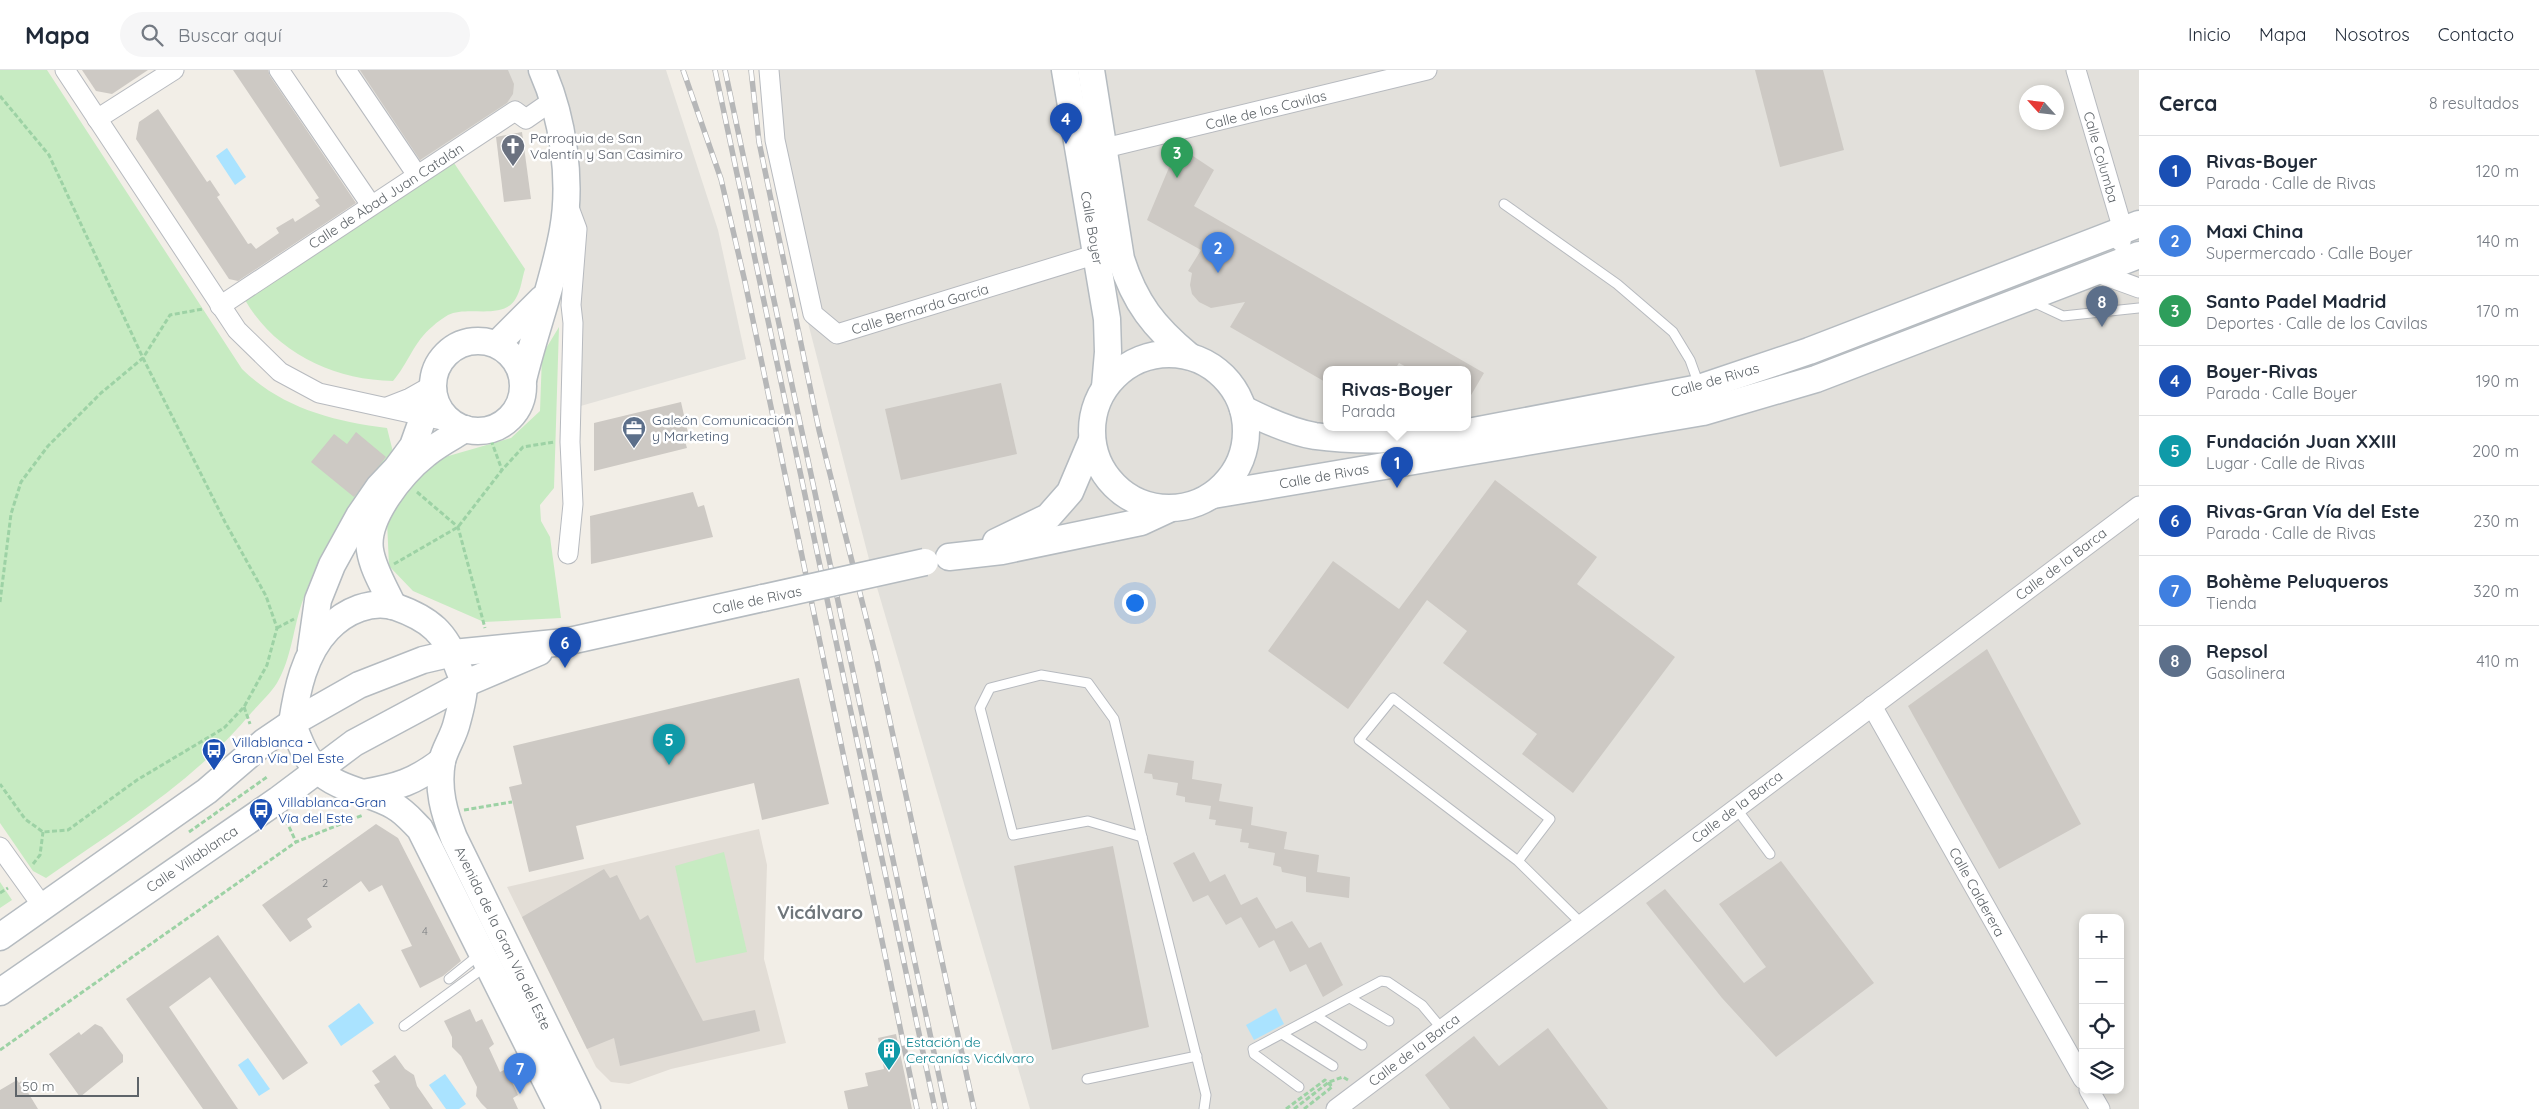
<!DOCTYPE html>
<html lang="es">
<head>
<meta charset="utf-8">
<style>
  body { margin:0; font-family:Quicksand,sans-serif; background:#f6f6f7; color:#1f2937 }
  .controls { position:absolute; right:15px; bottom:15px; display:grid; overflow:hidden; border-radius:10px; box-shadow:0 2px 8px #0003 }
  .controls button { width:45px; height:45px; display:grid; place-items:center; padding:0; border:0; border-bottom:1px solid #e0e1e3; background:#fff; color:#1f2937; font:25px sans-serif }
  .compass { position:absolute; left:2019px; top:15px; width:45px; height:45px; border-radius:50%; background:#fff; box-shadow:0 2px 8px #0003; rotate:297deg }
  .scale { position:absolute; left:15px; bottom:12px; width:124px; box-sizing:border-box; padding-left:5px; border:2px solid #5e6469; border-top:0; font-size:14px; line-height:18px; white-space:nowrap; color:#5e6469; -webkit-text-stroke:4px #fff; paint-order:stroke }
  .you { position:absolute; left:1134px; top:532px; width:18px; height:18px; margin:-12px; border:4px solid #fff; border-radius:50%; background:#1a73e8; box-shadow:0 0 0 8px #1a73e833 }
  .badge { display:grid; place-items:center; width:32px; height:32px; border-radius:50%; background:#b45309; color:#fff; font-size:16px; font-weight:700 }
  .pin { position:absolute; translate:-50% -41px; filter:drop-shadow(0 1px 2px #0008) }
  .pin::after { content:''; position:absolute; top:26px; width:18px; height:15px; background:inherit; clip-path:polygon(0 0,100% 0,50% 100%) }
  .popup { position:absolute; left:1323px; top:296px; width:148px; height:65px; box-sizing:border-box; display:grid; place-content:center; border-radius:10px; background:#fff; filter:drop-shadow(0 1px 4px #0005); font-size:16px; white-space:nowrap; color:#747a83 }
  .popup b { font-size:19px; color:#1f2937 }
  .popup::after { content:''; position:absolute; left:50%; top:100%; margin-left:-10px; border:10px solid transparent; border-top-color:#fff }
  .list { margin:0; padding:0; list-style:none }
  h2 { display:flex; justify-content:space-between; align-items:center; height:65px; margin:0; padding:0 20px; font-size:21px }
  h2 small { font-size:16px; font-weight:400; color:#747a83 }
  .list li { display:grid; grid-template-columns:32px 1fr auto; gap:15px; align-items:center; box-sizing:border-box; height:70px; padding:0 20px; border-top:1px solid #e0e1e3 }
  .list b { display:block; font-size:19px; white-space:nowrap }
  .list p { margin:0; font-size:16px; white-space:nowrap; color:#747a83 }
  .list em { font-size:16px; font-style:normal; color:#747a83 }
  .icon { flex:none; width:28px; height:28px; fill:none; stroke:currentColor; stroke-width:2; stroke-linecap:round; stroke-linejoin:round }
  .map { position:relative; flex:none; width:2139px; height:1039px; overflow:hidden }
  header { display:flex; align-items:center; gap:30px; box-sizing:border-box; height:70px; padding:0 25px; background:#fff; border-bottom:1px solid #e0e1e3 }
  header strong { font-size:24px }
  nav { display:flex; gap:28px; margin-inline-start:auto; font-size:18px }
  .search { width:350px; height:45px; background:#f6f6f7; display:flex; align-items:center; gap:12px; box-sizing:border-box; padding:0 18px; border-radius:28px; color:#747a83; font-size:19px }
  main { display:flex }
  aside { flex:1; background:#fff }
  .map>svg:first-child { display:block }
  .industrial { fill:#e2e0db; fill-rule:evenodd }
  .education { fill:#e2ddd6 }
  .green { fill:#c7ebc2 }
  .water { fill:#aae3ff }
  .building { fill:#cdc9c4 }
  .lines { fill:none; stroke-linecap:round; stroke-linejoin:round }
  .lane-casing { stroke:#b7babf; stroke-width:11 }
  .street-casing { stroke:#b7babf; stroke-width:21 }
  .secondary-casing { stroke:#b5bbc0; stroke-width:29 }
  .path { stroke:#9dd2a5; stroke-width:3; stroke-dasharray:5 2.5; stroke-linecap:butt }
  .lane { stroke:#fff; stroke-width:9 }
  .street { stroke:#fff; stroke-width:19 }
  .secondary { stroke:#fff; stroke-width:26 }
  .rail-casing { stroke:#b6b7b8; stroke-width:5.5 }
  .rail { stroke:#fff; stroke-width:4; stroke-dasharray:11; stroke-linecap:butt }
  .secondary-bridge-casing { stroke:#b5bbc0; stroke-width:29; stroke-linecap:butt }
  .path-bridge { stroke:#9dd2a5; stroke-width:3; stroke-dasharray:5 2.5; stroke-linecap:butt }
  .secondary-bridge { stroke:#fff; stroke-width:26 }
  .labels { text-anchor:middle; stroke-width:5; stroke-linejoin:round; paint-order:stroke }
  .number-label { font-size:11px; fill:#7a7d80 }
  .street-label { font-size:14px; fill:#5e6469; stroke:#fff }
  .worship-label { font-size:14px; fill:#5b616d; stroke:#fff; text-anchor:start }
  .service-label { font-size:14px; fill:#4e5e75; stroke:#fff; text-anchor:start }
  .transit-label { font-size:14px; fill:#164399; stroke:#fff; text-anchor:start }
  .culture-label { font-size:14px; fill:#0d838f; stroke:#fff; text-anchor:start }
  .district-label { font-size:19px; font-weight:bold; fill:#6f767b; stroke:#fff }
</style>
</head>
<body>
<header>
<strong>Mapa</strong>
<div class="search"><svg class="icon" aria-label="search" viewBox="0 0 24 24"><circle cx="10" cy="10" r="6"/><path d="M15 15l6 6"/></svg>Buscar aquí</div>
<nav><a>Inicio</a><a>Mapa</a><a>Nosotros</a><a>Contacto</a></nav>
</header>
<main>
<div class="map">
<svg width="2139" height="1039" viewBox="0 0 2139 1039">
  <rect width="100%" height="100%" fill="#f2eee7"/>
  <g class="industrial">
    <path d="M346 0H666L718 160 746 289 570 339 571 235 548 223 555 197 552 31 515 41 417 105Z"/>
    <path d="M771 0H2139V1039H1030L871 497 806 245ZM2026 22H2056V52H2026ZM1327 299H1467V357H1327ZM2083 848H2120V1020H2083Z"/>
  </g>
  <path class="education" d="M759 759 767 795 764 889 786 973 671 999 629 1014 611 1012 596 997 507 817Z"/>
  <g class="green">
    <path d="M0 0H47L242 299C282 338 333 351 387 358L393 382C351 433 325 468 303 530 293 557 292 588 277 613 270 624 260 633 252 642 195 711 119 757 46 808L33 801 0 753Z"/>
    <path d="M452 90 525 199C522 208 521 220 516 228 504 251 468 235 448 245 443 248 437 252 433 256 414 271 408 294 393 311 333 310 275 282 245 230Z"/>
    <path d="M559 257 554 418 540 435 541 451 550 467 561 548 484 552 413 521 389 496 387 451 408 415 438 389 511 368 540 341 542 285Z"/>
    <path d="M724 782 747 882 696 893 675 796Z"/>
    <path d="M0 812 12 830 0 838Z"/>
  </g>
  <g class="water">
    <path d="M227 78 246 107 235 115 216 86Z"/>
    <path d="M359 933 374 953 341 976 328 956Z"/>
    <path d="M1276 938 1284 954 1254 970 1246 955Z"/>
    <path d="M248 988 270 1019 259 1026 238 995Z"/>
    <path d="M445 1004 466 1034 459 1039H446L429 1015Z"/>
  </g>
  <g class="building">
    <path d="M82 0H148L112 24 96 21Z"/>
    <path d="M233 0H268L270 6 356 133 238 211 229 209 136 69 139 52 158 39 207 112 210 110 220 125 217 127 248 174 251 173 256 179 279 163 276 158 293 148 295 152 320 136 315 130 319 128Z"/>
    <path d="M360 0H508L514 14 513 24 507 33 420 90Z"/>
    <path d="M1755 0H1823L1844 80 1780 97Z"/>
    <path d="M522 62 531 129 504 132 496 67Z"/>
    <path d="M1178 76 1214 100 1194 136 1484 303 1467 332V299H1410L1399 293 1395 299H1327V313L1230 257 1245 232 1211 238 1199 232 1192 224 1190 215 1192 203 1188 201 1201 180 1147 150Z"/>
    <path d="M1001 313 1017 384 901 410 885 339Z"/>
    <path d="M681 332 688 363 683 365 687 378 594 401V353Z"/>
    <path d="M356 362 386 387 354 427 311 392 334 364 347 374Z"/>
    <path d="M1495 410 1597 487 1577 514 1675 587 1573 723 1522 684 1537 664 1443 593 1467 561 1427 530 1348 639 1268 581 1333 491 1399 539Z"/>
    <path d="M693 422 698 437 704 435 713 467 591 494 590 446Z"/>
    <path d="M1987 579 2081 754 1999 799 1908 636Z"/>
    <path d="M799 608 829 734 762 750 754 713 576 756 584 789 529 802 509 717 522 714 513 676Z"/>
    <path d="M1148 684 1194 691 1192 709 1222 714 1219 731 1253 737 1251 755 1287 762 1284 779 1319 785 1317 802 1350 807 1349 828 1306 822V807L1282 802 1281 797 1273 795 1275 783 1248 778 1249 773 1240 772 1242 759 1215 755 1216 750 1209 749 1211 736 1185 732V727L1176 725 1178 713 1153 709 1152 704 1144 703Z"/>
    <path d="M376 754 398 768 461 891 443 906 420 918 401 880 412 876 382 815 369 822 361 811 307 849 312 857 290 872 262 835Z"/>
    <path d="M1113 776 1149 957 1052 980 1014 796Z"/>
    <path d="M1194 782 1210 812 1225 804 1241 835 1257 827 1276 859 1292 851 1309 878 1321 872 1343 915 1323 927 1306 894 1290 902 1274 870 1259 878 1241 847 1226 855 1208 825 1193 832 1173 793Z"/>
    <path d="M1781 791 1874 913 1776 987 1722 928 1646 833 1665 819 1744 913 1766 897 1719 834Z"/>
    <path d="M604 799 610 808 617 805 640 850 648 845 703 951 755 940 760 961 620 996 614 968 587 979 522 847Z"/>
    <path d="M218 865 308 993 283 1010 210 907 169 937 238 1039H203L126 929Z"/>
    <path d="M470 939 476 952 482 949 494 974 489 978 500 1002 506 999 518 1025 513 1028 518 1039H487L481 1033 476 1026 477 1017 461 986 452 977V967L444 951Z"/>
    <path d="M95 954 102 957 123 985V992L80 1027 49 984 79 962 81 965Z"/>
    <path d="M1548 958 1608 1039H1450L1425 1005 1474 966 1499 996Z"/>
    <path d="M896 964 912 1039H848L844 1021 868 1016 865 1003 884 999 878 968Z"/>
    <path d="M395 985 405 999 414 1005 417 1016 433 1039H390L374 1015 380 1012 372 1001Z"/>
    <path d="M17 1010 19 1013 21 1011 38 1039H0V1020Z"/>
  </g>
  <g class="lines">
    <g class="lane-casing">
      <g id="lane">
        <path d="M1504 134 1617 214 1673 262 1690 290 1699 315"/>
        <path d="M2033 232 2063 246 2139 238"/>
        <path d="M1041 605 1088 613 1114 649 1142 767 1088 751 1013 765 980 638 990 618Z"/>
        <path d="M1736 738 1770 784"/>
        <path d="M1142 767 1206 1025 1204 1039"/>
        <path d="M1518 791 1550 749 1393 628 1359 670 1518 791 1582 854"/>
        <path d="M449 909 480 884"/>
        <path d="M1350 928 1389 951"/>
        <path d="M1316 946 1362 975"/>
        <path d="M404 956 486 896"/>
        <path d="M1282 964 1333 996"/>
        <path d="M1087 1009 1197 986"/>
        <path d="M1299 1017 1254 984 1253 979 1381 911 1388 912 1422 935 1442 959"/>
      </g>
    </g>
    <g class="street-casing">
      <g id="street">
        <path d="M65 0 237 260 280 302 319 323 451 352"/>
        <path d="M279 0 371 135"/>
        <path d="M346 0 417 105"/>
        <path d="M769 0 775 70 813 244 837 264 1097 184"/>
        <path d="M2076 0 2123 160 2121 172"/>
        <path d="M97 49 174 0"/>
        <path d="M1105 78 1427 0"/>
        <path d="M2095 202 2139 218"/>
        <path d="M220 236 515 41 526 49 552 31"/>
        <path d="M387 337 410 328 433 315"/>
        <path d="M568 484 573 434 570 372 573 253 571 235 577 159 568 135"/>
        <path d="M1872 636 2083 1009"/>
        <path d="M0 777 43 837"/>
        <path d="M2089 1020 2100 1039"/>
        <path d="M1336 1039 2139 436"/>
      </g>
    </g>
    <g class="secondary-casing">
      <g id="secondary">
        <path d="M1065 0 1107 249 1108 282 1105 317"/>
        <path d="M1091 0 1121 189C1135 233 1154 257 1189 286"/>
        <circle cx="478" cy="316" r="45"/>
        <path d="M497 274 542 229"/>
        <circle cx="1169" cy="361" r="77"/>
        <path d="M523 310C535 260 554 211 563 160 572 110 563 47 542 0"/>
        <path d="M1243 339C1265 350 1291 362 1315 366 1357 372 1401 369 1442 367L1699 318 1809 281 2139 154"/>
        <path d="M1213 425 1703 342 1816 309 2139 185"/>
        <path d="M996 472 1048 447 1070 422 1092 370"/>
        <path d="M949 487 1002 481 1141 452 1169 439"/>
        <path d="M393 536C385 518 373 500 370 480 365 448 402 403 426 384 438 374 452 367 465 359"/>
        <path d="M311 579 318 530 332 495 359 446 379 417 396 399 413 376 433 320"/>
        <path d="M292 653C297 620 304 584 328 559 345 541 372 529 396 537 430 549 446 563 458 597 460 603 464 609 464 615 464 627 460 641 457 652 454 666 445 678 442 691 437 719 444 743 454 768L587 1039"/>
        <path d="M292 653C299 669 304 687 318 700 338 720 370 722 394 736 405 742 412 751 420 759L560 1039"/>
        <path d="M363 723C398 717 414 712 442 691"/>
        <path d="M0 867 207 721 264 672 292 653 359 615 423 590 453 583 565 572 763 528"/>
        <path d="M0 922 278 730 354 673 464 614 539 582"/>
      </g>
    </g>
    <g class="path">
      <path d="M0 26 49 85 143 288 225 452 266 526 277 558 267 595 244 637 224 658 137 710 68 760 43 762 25 749 0 714"/>
      <path d="M491 370 502 400"/>
      <path d="M417 422 458 457 485 558"/>
      <path d="M394 494 458 457 502 400 523 377 554 372"/>
      <path d="M0 532 11 444 21 412 48 376 101 323 143 288 170 245 203 239"/>
      <path d="M277 558 294 549"/>
      <path d="M244 637 250 654"/>
      <path d="M464 740 512 732"/>
      <path d="M286 750 296 772"/>
      <path d="M189 762 267 707"/>
      <path d="M33 794 40 785 43 762"/>
      <path d="M0 823 8 818"/>
      <path d="M0 980 296 772 363 745"/>
      <path d="M1294 1039 1329 1012 1343 1007 1348 1010"/>
      <path d="M1304 1039 1332 1017 1329 1012"/>
    </g>
    <use href="#lane" class="lane"/>
    <use href="#street" class="street"/>
    <use href="#secondary" class="secondary"/>
    <g class="rail-casing">
      <g id="rail">
        <path d="M683 0 721 109 745 212 917 1039"/>
        <path d="M715 0 935 1039"/>
        <path d="M725 0 946 1039"/>
        <path d="M751 0 759 72 819 360 876 587 974 1039"/>
      </g>
    </g>
    <use href="#rail" class="rail"/>
    <g class="secondary-bridge-casing">
      <path id="secondary-bridge" d="M763 528 925 492"/>
    </g>
    <path class="path-bridge" d="M1286 1039 1325 1010 1332 1017"/>
    <use href="#secondary-bridge" class="secondary-bridge"/>
  </g>
  <defs>
    <g id="church-pin" transform="scale(1.25)"><path d="M0 17L-7.5 6A9.5 9.5 0 1 1 7.5 6Z" fill="#6b7280" stroke="#fff"/><path d="M-1.2-6h2.4v3.5h3.3v2.4h-3.3V6h-2.4V-.1h-3.3v-2.4h3.3Z" fill="#fff"/></g>
    <g id="office-pin" transform="scale(1.25)"><path d="M0 17L-7.5 6A9.5 9.5 0 1 1 7.5 6Z" fill="#5c6f8a" stroke="#fff"/><path d="M-6-3h4V-5.5h4V-3h4V5H-6ZM-1-4.5V-3h2v-1.5ZM-6 0V1H6V0Z" fill="#fff"/></g>
    <g id="bus-pin" transform="scale(1.25)"><path d="M0 17L-7.5 6A9.5 9.5 0 1 1 7.5 6Z" fill="#1a4fb4" stroke="#fff"/><path d="M-5-6H5V4H4V6H2V4H-2V6H-4V4H-5ZM-3.5-4V0h7V-4ZM-3.5 1.2v1.5H-2V1.2ZM2 1.2v1.5H3.5V1.2Z" fill="#fff"/></g>
    <g id="building-pin" transform="scale(1.25)"><path d="M0 17L-7.5 6A9.5 9.5 0 1 1 7.5 6Z" fill="#0f9aa8" stroke="#fff"/><path d="M-4-6H4V6H1V3H-1V6H-4ZM-2.5-4.3h1.7v1.8h-1.7ZM.8-4.3h1.7v1.8H.8ZM-2.5-1h1.7V.8h-1.7ZM.8-1h1.7V.8H.8Z" fill="#fff"/></g>
  </defs>
  <g fill-rule="evenodd">
    <use href="#church-pin" x="513" y="76"/>
    <use href="#office-pin" x="634" y="358"/>
    <use href="#bus-pin" x="214" y="680"/>
    <use href="#bus-pin" x="261" y="740"/>
    <use href="#building-pin" x="889" y="980"/>
  </g>
  <g class="labels">
    <g class="number-label">
      <text x="325" y="817">2</text>
      <text x="425" y="865">4</text>
    </g>
    <g class="street-label">
      <text transform="translate(1266 40) rotate(-14)" y="5">Calle de los Cavilas</text>
      <text transform="translate(2101 87) rotate(74)" y="5">Calle Columba</text>
      <text transform="translate(386 126) rotate(-33)" y="5">Calle de Abad Juan Catalán</text>
      <text transform="translate(1092 158) rotate(80)" y="5">Calle Boyer</text>
      <text transform="translate(920 239) rotate(-17)" y="5">Calle Bernarda García</text>
      <text transform="translate(1715 310) rotate(-16)" y="5">Calle de Rivas</text>
      <text transform="translate(1324 406) rotate(-10)" y="5">Calle de Rivas</text>
      <text transform="translate(2061 494) rotate(-37)" y="5">Calle de la Barca</text>
      <text transform="translate(757 530) rotate(-12)" y="5">Calle de Rivas</text>
      <text transform="translate(1737 737) rotate(-37)" y="5">Calle de la Barca</text>
      <text transform="translate(192 789) rotate(-34)" y="5">Calle Villablanca</text>
      <text transform="translate(1977 822) rotate(61)" y="5">Calle Calderera</text>
      <text transform="translate(503 868) rotate(64)" y="5">Avenida de la Gran Vía del Este</text>
      <text transform="translate(1414 980) rotate(-37)" y="5">Calle de la Barca</text>
    </g>
    <g class="worship-label">
      <text x="530" y="73">Parroquia de San<tspan x="530" dy="16">Valentín y San Casimiro</tspan></text>
    </g>
    <g class="service-label">
      <text x="652" y="355">Galeón Comunicación<tspan x="652" dy="16">y Marketing</tspan></text>
    </g>
    <g class="transit-label">
      <text x="232" y="677">Villablanca -<tspan x="232" dy="16">Gran Vía Del Este</tspan></text>
      <text x="278" y="737">Villablanca-Gran<tspan x="278" dy="16">Vía del Este</tspan></text>
    </g>
    <g class="culture-label">
      <text x="906" y="977">Estación de<tspan x="906" dy="16">Cercanías Vicálvaro</tspan></text>
    </g>
    <g class="district-label">
      <text x="820" y="849">Vicálvaro</text>
    </g>
  </g>
</svg>
<div class="controls">
<button>+</button>
<button>−</button>
<button><svg class="icon" aria-label="locate" viewBox="0 0 24 24"><circle cx="12" cy="12" r="6"/><path d="M12 2v4M12 18v4M2 12h4M18 12h4"/></svg></button>
<button><svg class="icon" aria-label="layers" viewBox="0 0 24 24"><path d="M12 4l9 5-9 5-9-5zM3 14l9 5 9-5"/></svg></button>
</div>
<svg class="compass" viewBox="-18 -18 36 36"><path d="M0-13l5 13h-10z" fill="#e53935"/><path d="M0 13l5-13h-10z" fill="#747a83"/></svg>
<div class="scale">50 m</div>
<div class="you"></div>
<div class="pin badge" style="left:1397px;top:418px;background:#1a4fb4">1</div>
<div class="popup"><b>Rivas-Boyer</b>Parada</div>
<div class="pin badge" style="left:1218px;top:203px;background:#3f7fe0">2</div>
<div class="pin badge" style="left:1177px;top:108px;background:#2e9e5b">3</div>
<div class="pin badge" style="left:1066px;top:74px;background:#1a4fb4">4</div>
<div class="pin badge" style="left:669px;top:695px;background:#0f9aa8">5</div>
<div class="pin badge" style="left:565px;top:598px;background:#1a4fb4">6</div>
<div class="pin badge" style="left:520px;top:1024px;background:#3f7fe0">7</div>
<div class="pin badge" style="left:2102px;top:257px;background:#5c6f8a">8</div>
</div>
<aside>
<h2>Cerca<small>8 resultados</small></h2>
<ul class="list">
<li><span class="badge" style="background:#1a4fb4">1</span><div><b>Rivas-Boyer</b><p>Parada · Calle de Rivas</p></div><em>120 m</em></li>
<li><span class="badge" style="background:#3f7fe0">2</span><div><b>Maxi China</b><p>Supermercado · Calle Boyer</p></div><em>140 m</em></li>
<li><span class="badge" style="background:#2e9e5b">3</span><div><b>Santo Padel Madrid</b><p>Deportes · Calle de los Cavilas</p></div><em>170 m</em></li>
<li><span class="badge" style="background:#1a4fb4">4</span><div><b>Boyer-Rivas</b><p>Parada · Calle Boyer</p></div><em>190 m</em></li>
<li><span class="badge" style="background:#0f9aa8">5</span><div><b>Fundación Juan XXIII</b><p>Lugar · Calle de Rivas</p></div><em>200 m</em></li>
<li><span class="badge" style="background:#1a4fb4">6</span><div><b>Rivas-Gran Vía del Este</b><p>Parada · Calle de Rivas</p></div><em>230 m</em></li>
<li><span class="badge" style="background:#3f7fe0">7</span><div><b>Bohème Peluqueros</b><p>Tienda</p></div><em>320 m</em></li>
<li><span class="badge" style="background:#5c6f8a">8</span><div><b>Repsol</b><p>Gasolinera</p></div><em>410 m</em></li>
</ul>
</aside>
</main>
</body>
</html>
